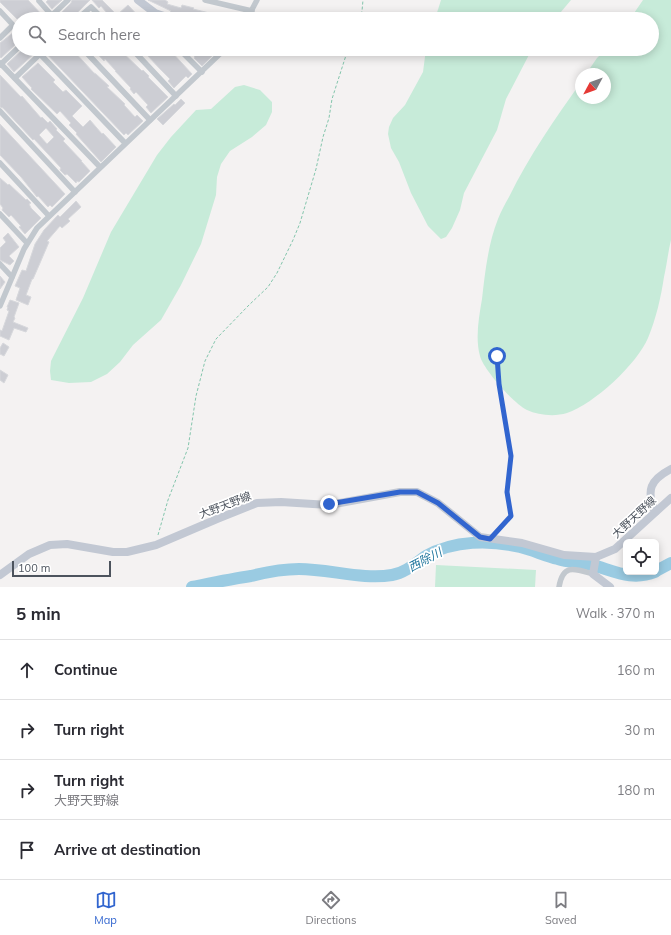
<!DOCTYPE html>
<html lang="en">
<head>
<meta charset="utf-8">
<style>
  body { margin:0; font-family:Mulish,"Noto Sans JP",sans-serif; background:#f2f2f3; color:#2b2b33 }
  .controls { position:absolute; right:12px; bottom:12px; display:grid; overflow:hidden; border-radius:6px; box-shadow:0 2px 10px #0003 }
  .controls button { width:36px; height:36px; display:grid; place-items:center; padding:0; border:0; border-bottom:1px solid #e1e1e2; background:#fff; color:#2b2b33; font:20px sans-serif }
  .compass { position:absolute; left:575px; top:68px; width:36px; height:36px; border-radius:50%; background:#fff; box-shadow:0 2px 10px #0003; rotate:229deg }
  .scale { position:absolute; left:12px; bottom:10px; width:99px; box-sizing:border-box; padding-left:4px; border:2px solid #4c535d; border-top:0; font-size:11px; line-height:14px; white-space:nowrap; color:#4c535d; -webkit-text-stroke:3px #fff; paint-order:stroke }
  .stop { position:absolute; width:12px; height:12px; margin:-9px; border:3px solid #3165cf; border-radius:50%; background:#fff }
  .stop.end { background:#3165cf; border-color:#fff; box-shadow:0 1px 4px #0008 }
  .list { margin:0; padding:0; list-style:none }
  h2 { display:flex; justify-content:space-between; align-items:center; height:52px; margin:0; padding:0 16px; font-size:17px }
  h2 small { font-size:13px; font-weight:400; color:#7c7c81 }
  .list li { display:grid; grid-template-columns:26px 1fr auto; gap:12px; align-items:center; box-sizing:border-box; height:60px; padding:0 16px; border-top:1px solid #e1e1e2 }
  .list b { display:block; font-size:15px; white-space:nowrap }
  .list p { margin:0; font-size:13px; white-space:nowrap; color:#7c7c81 }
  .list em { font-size:13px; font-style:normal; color:#7c7c81 }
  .icon { flex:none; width:22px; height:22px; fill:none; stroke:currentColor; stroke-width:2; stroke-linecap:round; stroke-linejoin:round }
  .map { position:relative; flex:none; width:671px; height:587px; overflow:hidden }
  .search { position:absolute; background:#fff; box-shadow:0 2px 10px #0003; left:12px; right:12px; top:12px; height:44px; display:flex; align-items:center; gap:10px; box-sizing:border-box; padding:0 14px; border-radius:22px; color:#7c7c81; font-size:15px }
  .sheet { height:292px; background:#fff }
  nav { display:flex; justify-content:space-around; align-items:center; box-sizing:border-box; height:56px; border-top:1px solid #e1e1e2; background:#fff; font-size:11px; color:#7c7c81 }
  nav a { display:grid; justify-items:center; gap:2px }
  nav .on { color:#3165cf }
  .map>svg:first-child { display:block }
  .green { fill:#c7ebd9 }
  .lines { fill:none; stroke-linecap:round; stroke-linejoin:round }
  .river { stroke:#9acbe2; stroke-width:12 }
  .building { fill:#cdced4; stroke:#d7d8dc; fill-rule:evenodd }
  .path { stroke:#83c5ac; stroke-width:1; stroke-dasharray:3 2; stroke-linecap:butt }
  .street { stroke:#c2c8ce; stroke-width:5.5 }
  .secondary { stroke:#c2c8d3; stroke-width:8 }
  .route { stroke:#3165cf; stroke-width:5 }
  .labels { text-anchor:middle; stroke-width:3.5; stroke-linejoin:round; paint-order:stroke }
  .street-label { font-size:11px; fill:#4c535d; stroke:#fff }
  .water-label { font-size:12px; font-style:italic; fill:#1f759d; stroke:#fff }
</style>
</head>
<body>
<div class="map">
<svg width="671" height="587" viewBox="0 0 671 587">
  <rect width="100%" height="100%" fill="#f4f2f2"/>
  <g class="green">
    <path d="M441 0H571L555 19H435Z"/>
    <path d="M643 0H671V240C668 252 667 264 664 277 661 297 656 319 648 338 637 364 594 404 567 413 554 417 538 415 527 410 514 404 483 369 480 356 475 338 479 317 482 299 485 273 488 244 498 219 501 211 505 204 509 197 529 156 555 119 581 82V98H605V74H586L597 58 606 49H652V19H630Z"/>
    <path d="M426 49H532L506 99 497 130 464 193 460 210 452 228 446 237 441 239 428 226 411 193 399 162 391 148 388 134 389 127 393 118 405 105 423 72Z"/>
    <path d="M244 85 260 90 272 102V112L266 125 252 137 230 151 221 164 217 177 216 195 201 244 181 285 161 320 133 345 120 362 107 374 91 382 69 383 51 380 50 371 51 361 83 298 111 232 157 155 171 137 196 110 211 109 235 87Z"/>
    <path d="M436 565 536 570 535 587H435Z"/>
  </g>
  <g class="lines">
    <g class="river">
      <path d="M656 571 671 563"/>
      <path d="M192 587C212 583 231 579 251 576 267 572 283 569 299 569 329 569 363 580 392 575 405 573 416 563 426 556 454 540 490 540 520 547 533 550 545 556 558 559 567 562 578 562 588 564 611 569 630 582 655 572"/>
    </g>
  </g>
  <g class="building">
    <path d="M0 0H28L44 17V19H34L29 14 24 19H17L0 2Z"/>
    <path d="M48 0H62L52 9 46 2Z"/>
    <path d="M72 0H90L74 16 73 19H60L58 16 71 3Z"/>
    <path d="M92 0H102L117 15 128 5 141 19H112L101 6 99 8Z"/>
    <path d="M148 0H165L168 2 167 4 181 8 182 5 194 8 193 9 226 17V19H192L177 16 170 12 171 11Z"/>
    <path d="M228 13 243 17 242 19H226Z"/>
    <path d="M19 28V43L16 44 1 58 0 57V43Z"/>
    <path d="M23 49H34L37 51 14 72 7 64Z"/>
    <path d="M42 49H56L59 53 63 49H72L94 73 96 74 109 86 107 87 125 104 124 105 135 117 137 115 143 121 128 135 126 133 124 135Z"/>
    <path d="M93 49H119L142 71 143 70 149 76 148 77 168 97 151 113 146 107 148 105 136 92 134 94 130 89 131 88 115 71H116L105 59 104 61Z"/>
    <path d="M144 49H151L158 56 165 49H169L192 74 188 78 186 76 174 88 168 81 170 79 161 70 147 55 146 56 142 51Z"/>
    <path d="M188 49H219L202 66 194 58 195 57Z"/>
    <path d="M38 63 55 80 53 82 63 92 66 90 82 106 72 116 83 127 90 120 102 134 103 133 116 147 101 162 76 134 77 133 69 125 71 123 60 111 57 114 31 89 32 88 22 77Z"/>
    <path d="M0 75 21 97 22 96 41 118 42 117 48 123 50 121 57 129 56 130 65 139 63 141 82 161H81L90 171 79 182 77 181 76 183 67 174 65 175 60 170 61 168 34 139 33 140 3 108 0 107ZM46 128 54 137 47 144 39 135Z"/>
    <path d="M181 99 185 103 163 125 157 119 174 104 175 105Z"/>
    <path d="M0 124 65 194 52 207 50 205 48 207 38 196 37 197 21 177 0 155Z"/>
    <path d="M0 178 8 185 9 184 26 200 27 199 31 203 29 204 31 208 41 218 25 234 19 227 21 226 11 215 9 217 2 210 3 208 0 204Z"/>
    <path d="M76 201 81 207 68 219 70 221 62 228 60 226 47 241 49 242 40 263 33 279H32L26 295 31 297 28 305 16 300 20 288 15 286 22 270 26 271 35 244 44 230 58 215 60 217Z"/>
    <path d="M8 233 19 247 9 256 14 261 10 265 0 260V248L6 242 3 238Z"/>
    <path d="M0 276 5 282 0 289Z"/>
    <path d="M10 300 19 303 14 317 15 318 13 322 28 328 26 332 14 328 9 340 0 336V330L2 331 9 311 7 310 8 307H7Z"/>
    <path d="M3 343 9 347 4 356 0 354V348Z"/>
    <path d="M0 370 8 375 4 383 0 380Z"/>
  </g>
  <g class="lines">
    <g class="path">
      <path d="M359 19 362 11 363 0"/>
      <path d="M496 532 511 515 507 492 511 456 499 384 497 356"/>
      <path d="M158 535 168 500 188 448 196 396 205 361 216 339 249 305 268 287 277 273 293 240 300 223 316 169 323 137 329 118 332 99 348 49"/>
    </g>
    <g class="street">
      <path d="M205 0 252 11"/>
      <path d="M39 1 55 19"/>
      <path d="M0 11 13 25 0 38"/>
      <path d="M48 19 68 0"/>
      <path d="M77 19 91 7 103 19"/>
      <path d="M247 19 257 0"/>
      <path d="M83 49 150 120"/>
      <path d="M132 49 176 96"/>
      <path d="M179 49 202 72"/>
      <path d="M0 63 100 167"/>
      <path d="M0 65 19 47"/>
      <path d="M15 78 40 54 125 143"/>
      <path d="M0 111 75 192"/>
      <path d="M0 163 49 216"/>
      <path d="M0 214 27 243"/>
      <path d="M0 264 12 277"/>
      <path d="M0 306 24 249 37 228 225 49"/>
      <path d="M559 587C563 563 575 569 593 574"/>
    </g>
    <g class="secondary">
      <path d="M138 0 155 13 173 19"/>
      <path d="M655 512C646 490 650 480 671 469"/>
      <path d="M596 557 593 574 610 587"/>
      <path d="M0 575 29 554 50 545 67 544 113 552H127L156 545 217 519 257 503 281 502 329 505 400 492H417L438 503 480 537 522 543 564 555 596 557 615 549 671 498"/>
    </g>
  </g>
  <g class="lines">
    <path class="route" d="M329 504 400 492H417L438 503 480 537 490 539 511 516 507 492 511 456 499 384 497 356"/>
  </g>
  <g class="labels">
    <g class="street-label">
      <text transform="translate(225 505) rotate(-21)" y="4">大野天野線</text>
      <text transform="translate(634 517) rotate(-43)" y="4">大野天野線</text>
    </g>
    <g class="water-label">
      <text transform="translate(425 560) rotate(-28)" y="4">西除川</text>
    </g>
  </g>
</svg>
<div class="controls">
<button><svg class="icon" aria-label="locate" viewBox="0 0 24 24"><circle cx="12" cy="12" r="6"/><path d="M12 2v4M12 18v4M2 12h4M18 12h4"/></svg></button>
</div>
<svg class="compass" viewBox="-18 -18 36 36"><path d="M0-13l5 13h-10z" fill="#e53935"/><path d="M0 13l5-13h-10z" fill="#7c7c81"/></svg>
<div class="scale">100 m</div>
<div class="stop" style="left:497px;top:356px"></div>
<div class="stop end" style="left:329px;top:504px"></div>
<div class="search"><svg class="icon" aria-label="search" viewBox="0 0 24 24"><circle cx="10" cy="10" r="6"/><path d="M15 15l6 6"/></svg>Search here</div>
</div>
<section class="sheet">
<h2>5 min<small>Walk · 370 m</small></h2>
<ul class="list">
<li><svg class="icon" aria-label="ahead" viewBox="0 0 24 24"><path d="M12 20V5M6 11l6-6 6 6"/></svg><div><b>Continue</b></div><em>160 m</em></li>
<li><svg class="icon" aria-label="right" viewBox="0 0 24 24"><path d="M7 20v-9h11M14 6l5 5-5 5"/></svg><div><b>Turn right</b></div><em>30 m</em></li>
<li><svg class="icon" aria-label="right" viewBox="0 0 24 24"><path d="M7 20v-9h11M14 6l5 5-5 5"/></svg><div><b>Turn right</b><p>大野天野線</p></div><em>180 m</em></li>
<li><svg class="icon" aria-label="arrive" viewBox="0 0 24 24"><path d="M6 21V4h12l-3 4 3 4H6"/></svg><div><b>Arrive at destination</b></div></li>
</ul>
</section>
<nav>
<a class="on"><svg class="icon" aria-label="map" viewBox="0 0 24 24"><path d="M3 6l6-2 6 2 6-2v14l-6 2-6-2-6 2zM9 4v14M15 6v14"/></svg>Map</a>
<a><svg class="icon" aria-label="directions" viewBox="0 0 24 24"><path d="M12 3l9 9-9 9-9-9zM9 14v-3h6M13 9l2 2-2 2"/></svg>Directions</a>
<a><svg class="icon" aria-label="saved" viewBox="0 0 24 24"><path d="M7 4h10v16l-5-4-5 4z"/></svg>Saved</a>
</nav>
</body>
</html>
